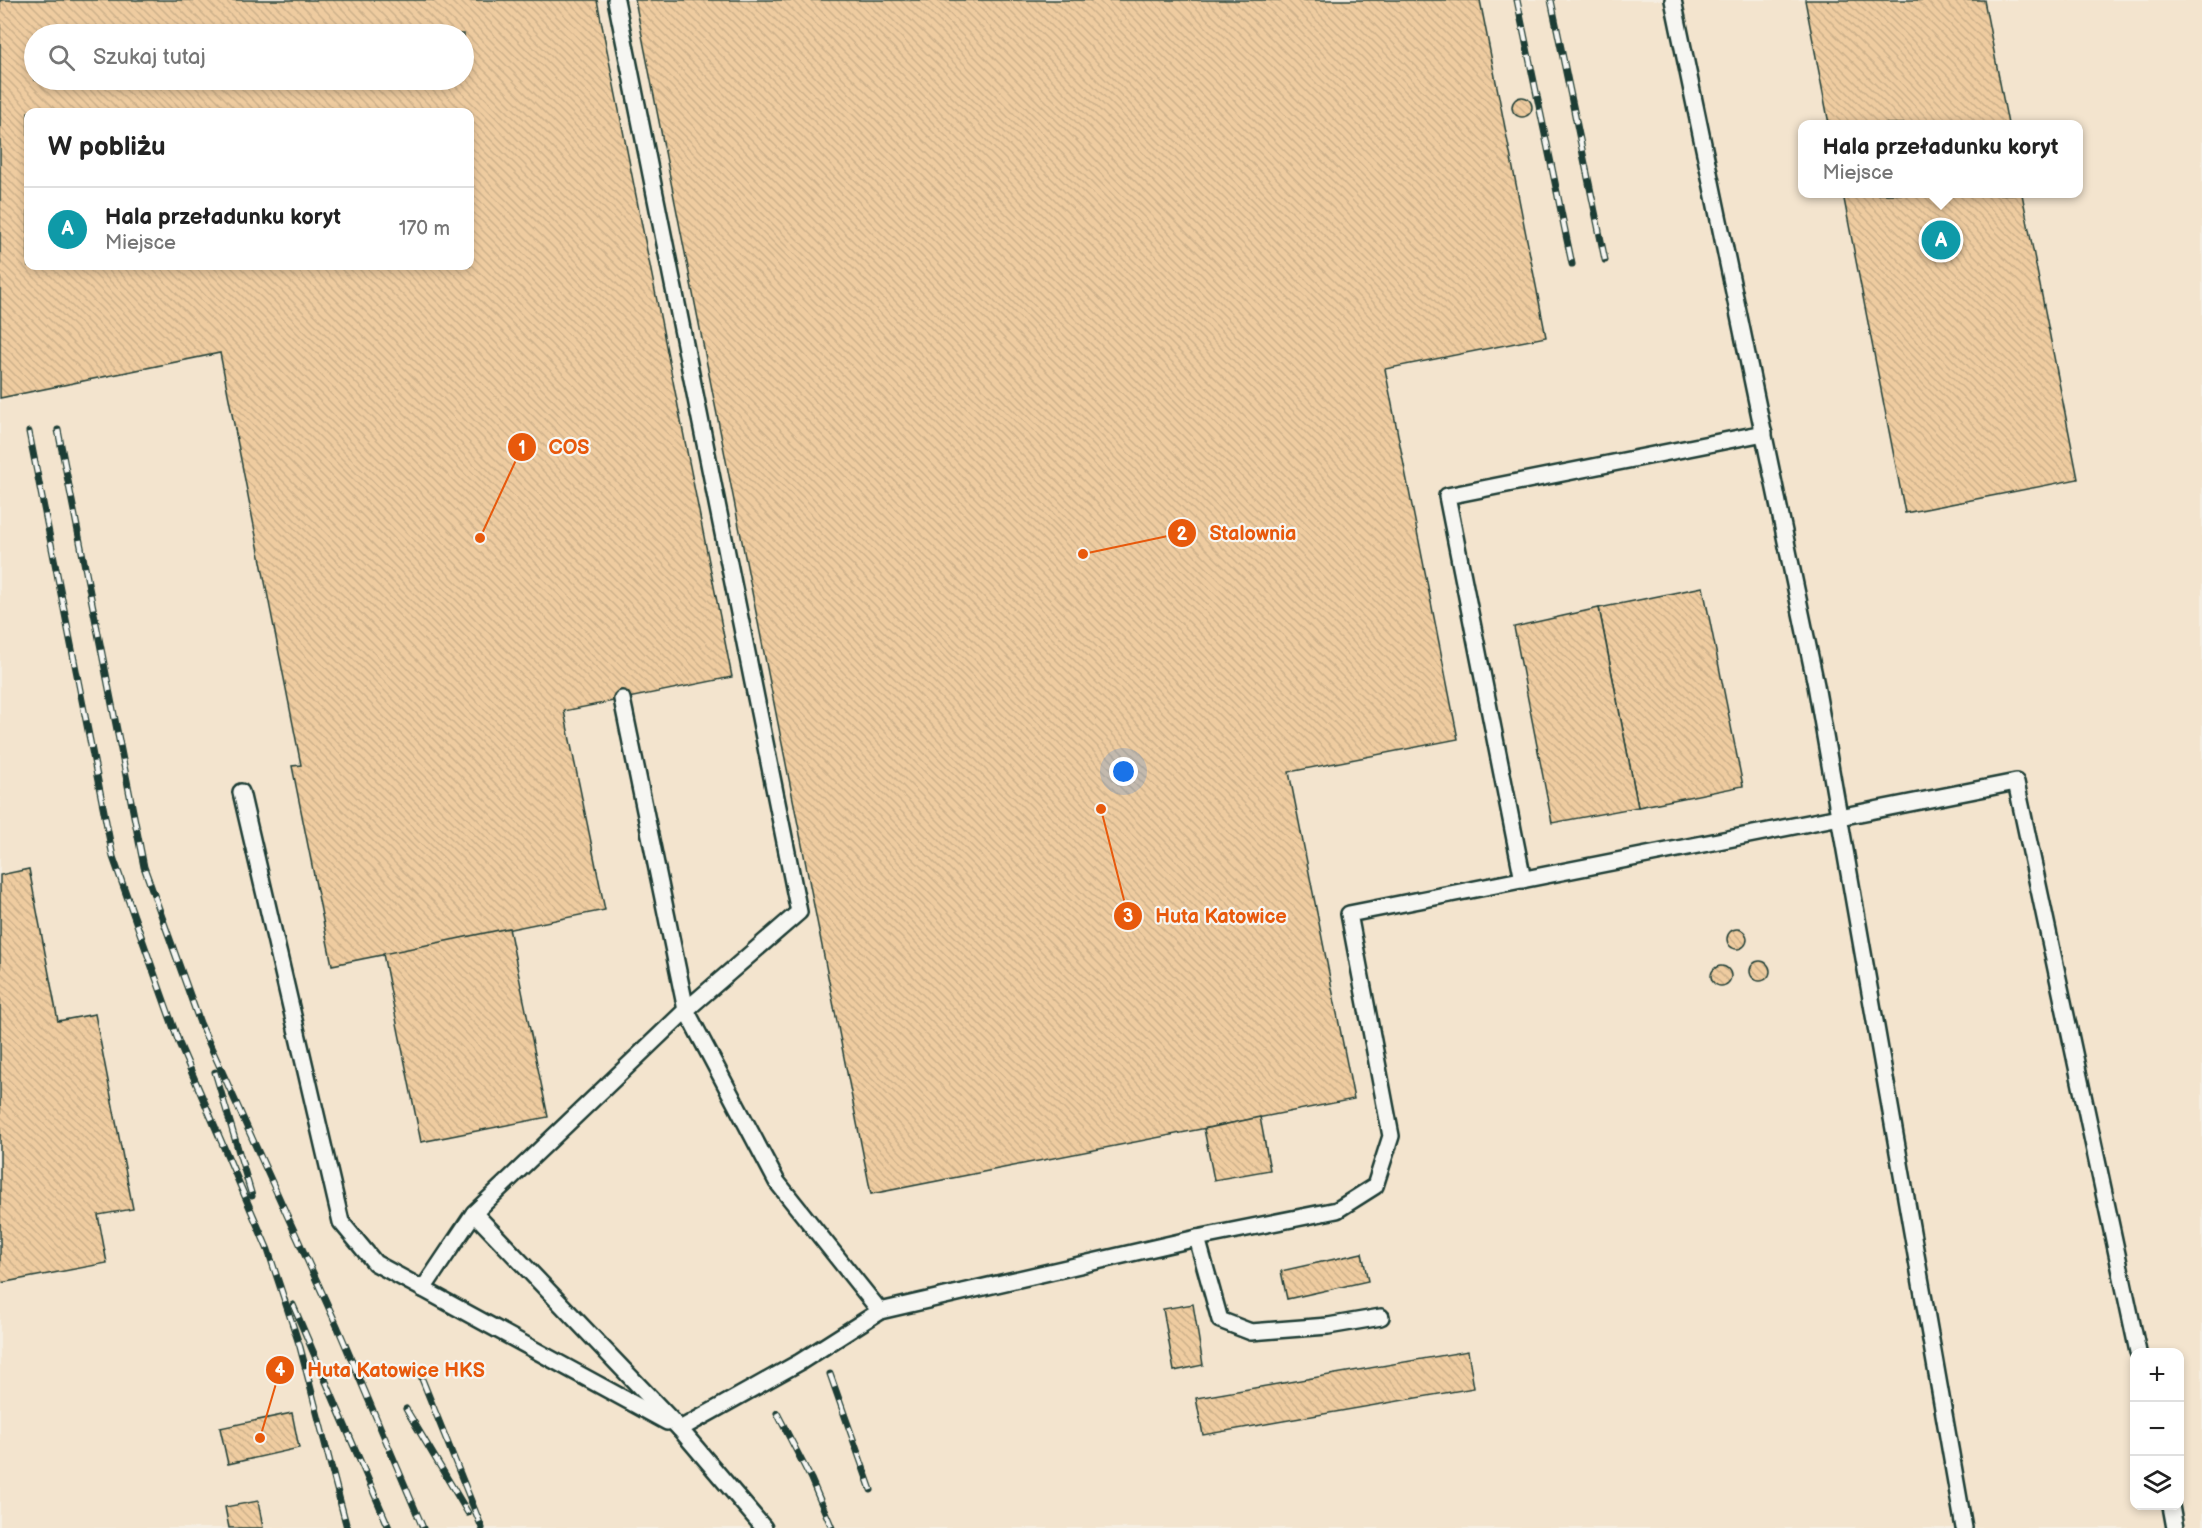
<!DOCTYPE html>
<html lang="pl">
<head>
<meta charset="utf-8">
<style>
  body { margin:0; font-family:"Balsamiq Sans",sans-serif; background:#f2f2f2; color:#222 }
  .controls { position:absolute; right:18px; bottom:18px; display:grid; overflow:hidden; border-radius:12px; box-shadow:0 3px 9px #0003 }
  .controls button { width:54px; height:54px; display:grid; place-items:center; padding:0; border:0; border-bottom:2px solid #e0e0e0; background:#fff; color:#222; font:30px sans-serif }
  .you { position:absolute; left:1124px; top:772px; width:21px; height:21px; margin:-15px; border:4px solid #fff; border-radius:50%; background:#1a73e8; box-shadow:0 0 0 9px #1a73e833 }
  .badge { display:grid; place-items:center; width:39px; height:39px; border-radius:50%; background:#1f6fb2; color:#fff; font-size:20px; font-weight:700 }
  .pin { position:absolute; translate:-50% -50%; border:3px solid #fff; box-shadow:0 2px 6px #0006 }
  .popup { position:absolute; left:1798px; top:120px; width:285px; height:78px; box-sizing:border-box; display:grid; place-content:center; border-radius:12px; background:#fff; filter:drop-shadow(0 2px 4px #0005); font-size:20px; white-space:nowrap; color:#767676 }
  .popup b { font-size:22px; color:#222 }
  .popup::after { content:''; position:absolute; left:50%; top:100%; margin-left:-12px; border:12px solid transparent; border-top-color:#fff }
  .list { margin:0; padding:0; list-style:none }
  h2 { display:flex; justify-content:space-between; align-items:center; height:78px; margin:0; padding:0 24px; font-size:26px }
  h2 small { font-size:20px; font-weight:400; color:#767676 }
  .list li { display:grid; grid-template-columns:39px 1fr auto; gap:18px; align-items:center; box-sizing:border-box; height:84px; padding:0 24px; border-top:2px solid #e0e0e0 }
  .list b { display:block; font-size:22px; white-space:nowrap }
  .list p { margin:0; font-size:20px; white-space:nowrap; color:#767676 }
  .list em { font-size:20px; font-style:normal; color:#767676 }
  .icon { flex:none; width:33px; height:33px; fill:none; stroke:currentColor; stroke-width:2; stroke-linecap:round; stroke-linejoin:round }
  .map { position:relative; flex:none; width:2202px; height:1528px; overflow:hidden }
  .search { position:absolute; background:#fff; box-shadow:0 3px 9px #0003; left:24px; top:24px; width:450px; height:66px; display:flex; align-items:center; gap:15px; box-sizing:border-box; padding:0 21px; border-radius:33px; color:#767676; font-size:22px }
  .panel { position:absolute; background:#fff; box-shadow:0 3px 9px #0003; left:24px; top:108px; width:450px; height:162px; border-radius:12px }
  .map>svg:first-child { display:block }
  .built { fill:#f3e4ce; fill-rule:evenodd }
  .building { fill:url(#building-back-hatch); stroke:#1f3d34; stroke-width:1.5; fill-rule:evenodd }
  .lines { fill:none; stroke-linecap:round; stroke-linejoin:round }
  .service-casing { stroke:#1f3d34; stroke-width:20 }
  .service { stroke:#f6f6f2; stroke-width:15 }
  .rail-casing { stroke:#1f3d34; stroke-width:7 }
  .rail { stroke:#f6f6f2; stroke-width:4.5; stroke-dasharray:14; stroke-linecap:butt }
  .leader { fill:none; stroke:#e8590c; stroke-width:2 }
  .callout-dot { fill:#e8590c; stroke:#f6f6f2; stroke-width:2 }
  .mark-label { font-size:18px; text-anchor:middle; font-weight:bold; fill:#fff }
  .callout-label { font-size:20px; text-anchor:middle; font-weight:bold; fill:#e8590c; stroke:#f6f6f2; stroke-width:4.5; stroke-linejoin:round; paint-order:stroke }
</style>
</head>
<body>
<div class="map">
<svg width="2202" height="1528" viewBox="0 0 2202 1528">
  <defs>
    <pattern id="building-back-hatch" width="6" height="6" patternUnits="userSpaceOnUse" patternTransform="scale(1.5)"><rect width="6" height="6" fill="#efcca0"/><path d="M-1 5l2 2M0 0l6 6M5-1l2 2" fill="none" stroke="#ccb08a"/></pattern>
  </defs>
  <rect width="100%" height="100%" fill="#f5eee2"/>
  <filter id="ink" filterUnits="userSpaceOnUse"><feTurbulence type="fractalNoise" baseFrequency=".0167" numOctaves="2"/><feDisplacementMap in="SourceGraphic" scale="12" xChannelSelector="R" yChannelSelector="G"/><feConvolveMatrix kernelMatrix="1 2 1 2 8 2 1 2 1" color-interpolation-filters="sRGB"/></filter>
  <g filter="url(#ink)">
    <path class="built" d="M0 0H2202V1528H0ZM34 34H464V80H34ZM28 112H470V266H28ZM1803 124H2079V194H1803ZM2134 1352H2180V1506H2134Z"/>
    <g class="building">
      <path d="M0 0H597L732 677 564 711 605 910 332 965 292 766 301 765 220 353 0 398ZM34 34H464V80H34ZM28 112H470V266H28Z"/>
      <path d="M635 0H1480L1546 337 1385 369 1458 739 1289 772 1354 1099 871 1194Z"/>
      <path d="M1805 0H1984L2008 124H1829Z"/>
      <circle cx="1522" cy="107" r="10"/>
      <path d="M1843 194H2022L2078 479 1905 513Z"/>
      <path d="M1703 587 1743 786 1638 807 1599 608Z"/>
      <path d="M1599 608 1638 807 1552 823 1514 627Z"/>
      <path d="M29 869 58 1021 95 1014 133 1209 98 1215 107 1263 0 1283V875Z"/>
      <path d="M509 928 548 1117 421 1142 383 954Z"/>
      <circle cx="1737" cy="939" r="10"/>
      <circle cx="1760" cy="971" r="10"/>
      <circle cx="1721" cy="976" r="10"/>
      <path d="M1260 1117 1270 1170 1214 1180 1204 1129Z"/>
      <path d="M1362 1253 1368 1281 1287 1299 1281 1271Z"/>
      <path d="M1193 1304 1203 1365 1174 1371 1163 1309Z"/>
      <path d="M1468 1351 1474 1388 1203 1435 1196 1398Z"/>
      <path d="M292 1413 299 1448 228 1464 220 1428Z"/>
      <path d="M258 1501 263 1528H229L225 1507Z"/>
    </g>
    <g class="lines">
      <g class="service-casing">
        <g id="service">
          <path d="M616 0 799 912 686 1010 474 1213 680 1429"/>
          <path d="M1673 0 1816 685 1964 1528"/>
          <path d="M622 699 686 1010 777 1182 880 1311"/>
          <path d="M241 792 341 1222 375 1263 423 1289"/>
          <path d="M1523 880 1447 496 1764 433"/>
          <path d="M474 1213 423 1289 667 1422"/>
          <path d="M1197 1238 1220 1320 1251 1332 1328 1326 1381 1317"/>
          <path d="M2171 1506 2175 1528"/>
          <path d="M764 1528 680 1429 800 1362 880 1311 1197 1238 1337 1210 1375 1186 1391 1136 1349 914 2016 782 2138 1352"/>
        </g>
      </g>
      <use href="#service" class="service"/>
      <g class="rail-casing">
        <g id="rail">
          <path d="M1517 0 1572 264"/>
          <path d="M1551 0 1605 260"/>
          <path d="M58 430 144 867 200 1023 338 1328 423 1528"/>
          <path d="M29 432 113 857 179 1043 268 1250 300 1347 347 1528"/>
          <path d="M215 1072 252 1196"/>
          <path d="M293 1305 389 1528"/>
          <path d="M830 1374 871 1490"/>
          <path d="M422 1379 482 1528"/>
          <path d="M406 1409 468 1513"/>
          <path d="M777 1413 811 1479 832 1528"/>
        </g>
      </g>
      <use href="#rail" class="rail"/>
    </g>
  </g>
  <path class="leader" d="M480 538L522 447M1083 554L1182 533M1101 809L1128 916M260 1438L280 1370"/>
  <g class="callout-dot">
    <circle cx="480" cy="538" r="6"/>
    <circle cx="1083" cy="554" r="6"/>
    <circle cx="1101" cy="809" r="6"/>
    <circle cx="260" cy="1438" r="6"/>
    <circle cx="522" cy="447" r="15"/>
    <circle cx="1182" cy="533" r="15"/>
    <circle cx="1128" cy="916" r="15"/>
    <circle cx="280" cy="1370" r="15"/>
  </g>
  <g class="mark-label">
    <text x="522" y="454">1</text>
    <text x="1182" y="540">2</text>
    <text x="1128" y="922">3</text>
    <text x="280" y="1376">4</text>
  </g>
  <g class="callout-label">
    <text x="569" y="454">COS</text>
    <text x="1253" y="540">Stalownia</text>
    <text x="1221" y="923">Huta Katowice</text>
    <text x="396" y="1377">Huta Katowice HKS</text>
  </g>
</svg>
<div class="controls">
<button>+</button>
<button>−</button>
<button><svg class="icon" aria-label="layers" viewBox="0 0 24 24"><path d="M12 4l9 5-9 5-9-5zM3 14l9 5 9-5"/></svg></button>
</div>
<div class="you"></div>
<div class="pin badge" style="left:1941px;top:240px;background:#0f9aa8">A</div>
<div class="popup"><b>Hala przeładunku koryt</b>Miejsce</div>
<div class="search"><svg class="icon" aria-label="search" viewBox="0 0 24 24"><circle cx="10" cy="10" r="6"/><path d="M15 15l6 6"/></svg>Szukaj tutaj</div>
<section class="panel">
<h2>W pobliżu<small></small></h2>
<ul class="list">
<li><span class="badge" style="background:#0f9aa8">A</span><div><b>Hala przeładunku koryt</b><p>Miejsce</p></div><em>170 m</em></li>
</ul>
</section>
</div>
</body>
</html>
